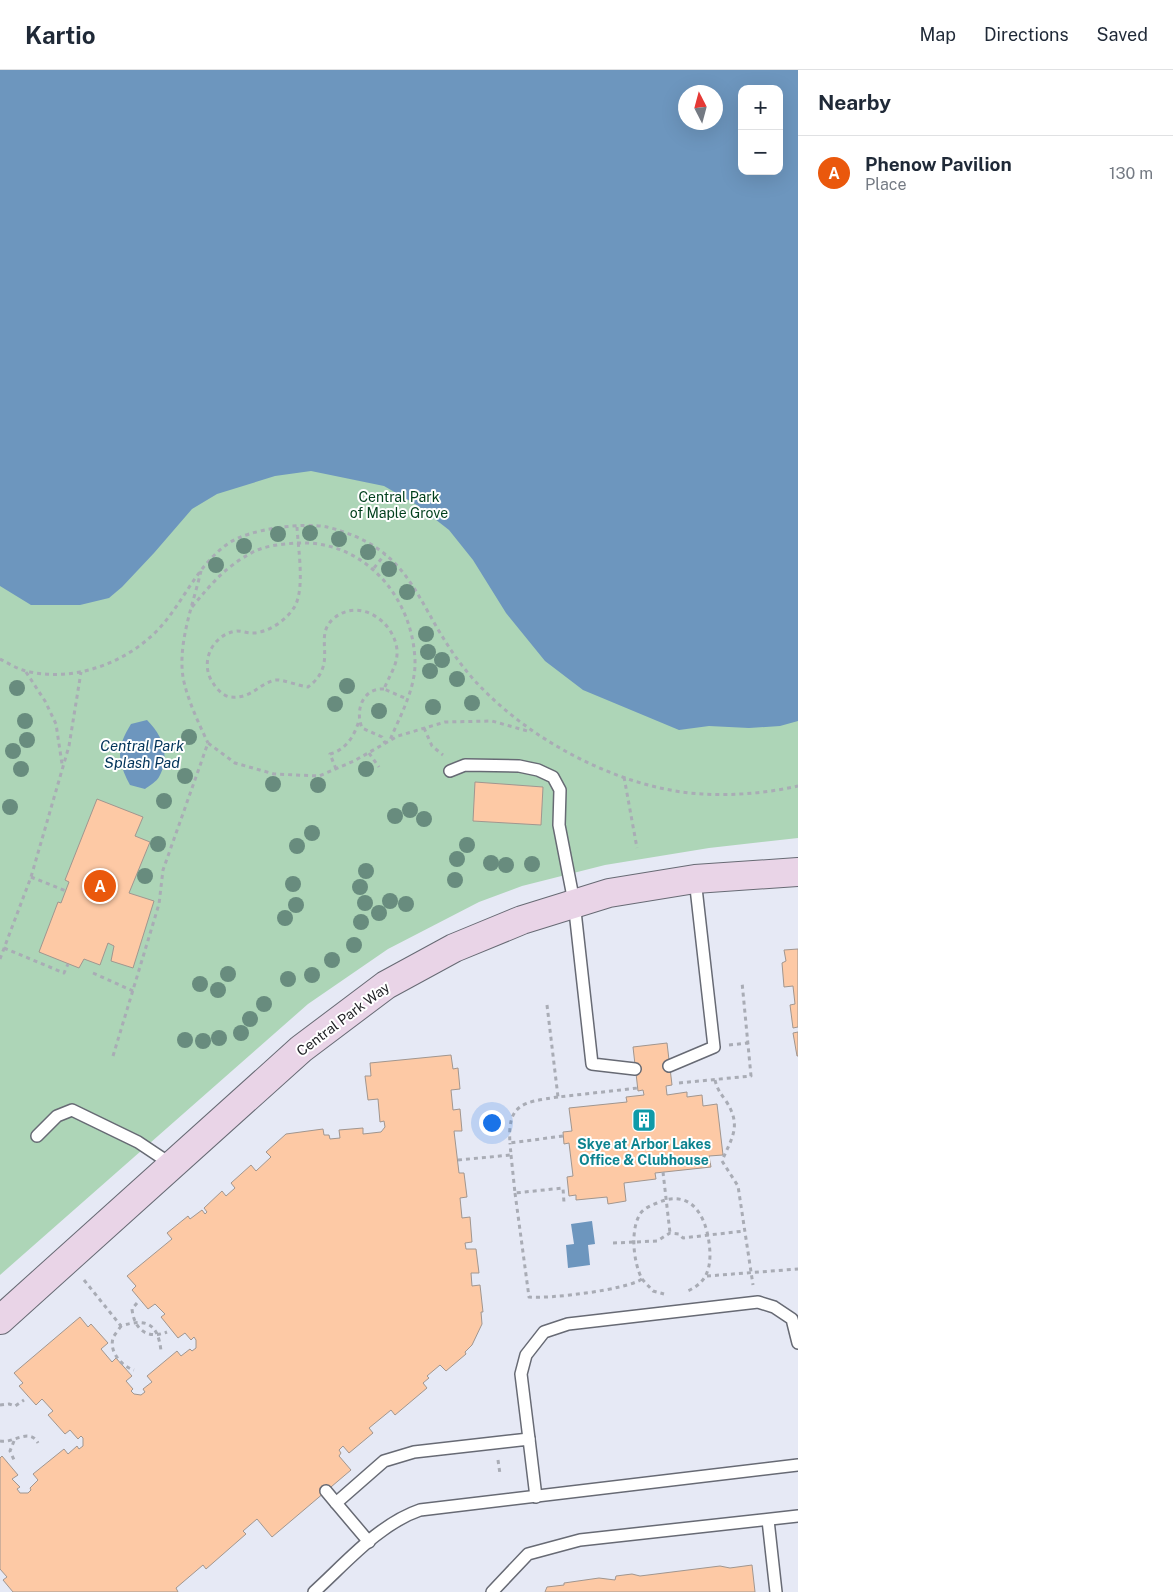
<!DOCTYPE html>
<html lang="en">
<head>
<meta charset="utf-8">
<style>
  body { margin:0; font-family:"Public Sans",sans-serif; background:#f6f6f7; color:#1f2937 }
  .controls { position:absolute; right:15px; top:15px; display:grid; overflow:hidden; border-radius:10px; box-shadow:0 5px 20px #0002 }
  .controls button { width:45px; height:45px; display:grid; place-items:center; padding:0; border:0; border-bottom:1px solid #e0e1e3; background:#fff; color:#1f2937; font:25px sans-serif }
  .compass { position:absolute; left:678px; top:15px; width:45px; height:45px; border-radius:50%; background:#fff; box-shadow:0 5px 20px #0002; rotate:354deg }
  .you { position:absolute; left:491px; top:1052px; width:18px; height:18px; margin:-12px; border:4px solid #fff; border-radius:50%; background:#1a73e8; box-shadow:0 0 0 8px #1a73e833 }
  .badge { display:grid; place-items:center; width:32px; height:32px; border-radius:50%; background:#ea580c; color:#fff; font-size:16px; font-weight:700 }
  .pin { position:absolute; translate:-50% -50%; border:2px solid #fff; box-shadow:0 1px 5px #0006 }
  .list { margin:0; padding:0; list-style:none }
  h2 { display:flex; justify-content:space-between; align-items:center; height:65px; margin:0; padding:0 20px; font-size:21px }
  h2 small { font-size:16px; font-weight:400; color:#747a83 }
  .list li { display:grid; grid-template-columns:32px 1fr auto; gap:15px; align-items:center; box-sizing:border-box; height:75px; padding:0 20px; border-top:1px solid #e0e1e3 }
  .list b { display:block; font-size:19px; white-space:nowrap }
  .list p { margin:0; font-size:16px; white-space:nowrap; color:#747a83 }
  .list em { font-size:16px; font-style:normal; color:#747a83 }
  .map { position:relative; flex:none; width:798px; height:1522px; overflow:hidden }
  header { display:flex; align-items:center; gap:30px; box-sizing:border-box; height:70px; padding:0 25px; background:#fff; border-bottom:1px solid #e0e1e3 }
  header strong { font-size:24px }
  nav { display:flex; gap:28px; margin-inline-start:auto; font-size:18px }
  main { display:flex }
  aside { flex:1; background:#fff }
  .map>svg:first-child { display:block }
  .green { fill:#add5b7; fill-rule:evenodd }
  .water { fill:#6d96be; fill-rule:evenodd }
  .building { fill:#fdc9a5; stroke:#a1968f }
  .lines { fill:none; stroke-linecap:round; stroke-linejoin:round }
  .lane-casing { stroke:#676a74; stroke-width:14 }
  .secondary-casing { stroke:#676a74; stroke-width:30 }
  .path { stroke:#a9acb5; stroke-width:3; stroke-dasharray:4 4; stroke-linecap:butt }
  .lane { stroke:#fff; stroke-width:11 }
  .secondary { stroke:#e9d4e7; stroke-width:28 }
  .tree { fill:#688c7e }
  .labels { text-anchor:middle; stroke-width:4; stroke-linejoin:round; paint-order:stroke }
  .park-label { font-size:14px; fill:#003f1c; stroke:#fff }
  .street-label { font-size:14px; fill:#212226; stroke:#fff }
  .culture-label { font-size:14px; font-weight:bold; fill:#0d838f; stroke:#fff }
  .water-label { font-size:15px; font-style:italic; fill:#02345a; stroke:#fff }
</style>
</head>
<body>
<header>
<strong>Kartio</strong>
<nav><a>Map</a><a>Directions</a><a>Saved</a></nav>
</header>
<main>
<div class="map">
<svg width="798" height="1522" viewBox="0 0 798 1522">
  <rect width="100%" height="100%" fill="#e6e9f5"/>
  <path class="green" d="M0 0H798V768L709 778 605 795 522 816 479 832 388 879 308 934 0 1205ZM742 19H779V101H742ZM686 22H716V52H686Z"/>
  <g class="water">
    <path d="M0 0H798V651L780 656 749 658 709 656 679 660 583 620 545 591 506 543 473 490 449 460 417 435 384 416 311 401 275 406 217 424 192 439 154 483 122 517 109 528 80 535H31L0 516ZM742 19H779V101H742ZM686 22H716V52H686Z"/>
    <path d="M147 650C162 665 171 685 159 707 157 711 149 716 145 719L130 715C117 691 116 678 131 654Z"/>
    <path d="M592 1151 595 1174 588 1175 590 1195 568 1198 566 1175 574 1174 571 1154Z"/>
  </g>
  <g class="building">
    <path d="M475 712 543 717 541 755 473 751Z"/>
    <path d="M97 729 143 747 135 766 150 772 129 823 154 831 133 898 111 891 114 876 108 873 100 895 84 889 79 898 39 882 58 832 61 833 69 812 65 810Z"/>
    <path d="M798 879V957L793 958 790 935 795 934 793 916 784 917 782 893 786 891 784 880Z"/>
    <path d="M798 962V986H797L793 963Z"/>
    <path d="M667 973 672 1015 666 1016 667 1025 687 1022V1027L702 1025 703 1036 717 1034 723 1085 709 1086 711 1097 655 1103 656 1109 624 1113 626 1131 608 1134 607 1127 576 1130V1125L569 1126 567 1107 573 1106 569 1073 564 1074 563 1062 572 1061 569 1038 627 1032 626 1027 644 1025 643 1020 638 1021 633 977Z"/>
    <path d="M451 985 453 999 458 998 460 1019 451 1020 453 1040 460 1039 462 1061H454L459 1103H464L467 1127 460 1128 462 1148 470 1147 472 1172 465 1173 466 1179H476L479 1203H471L472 1216 480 1215 483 1242H481L482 1254 472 1275 465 1282 466 1284 446 1301 440 1295 427 1306 429 1308 423 1313 427 1318 395 1345 391 1340 369 1358 373 1363 349 1383 343 1376 339 1380 341 1383 339 1386 351 1400 272 1467 257 1449 243 1461 246 1464 206 1499 203 1495 176 1518 178 1522H13L3 1510 7 1507 0 1499V1388L2 1386 18 1405 12 1409 20 1417 17 1419 20 1423H28L31 1420 30 1418 38 1410 33 1404 64 1379 68 1384 77 1376 79 1379 83 1376V1368L81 1366 78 1369 70 1360 65 1364 48 1345 53 1341 42 1329 36 1335 19 1316 23 1313 14 1303 80 1247 88 1257 91 1254 108 1273 101 1279 112 1292 116 1288 132 1306 126 1311 133 1319 131 1321 134 1324 141 1325 145 1322 143 1319 152 1312 147 1306 177 1281 181 1286 190 1279 192 1281 196 1278V1270L194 1267 191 1270 185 1263 178 1268 161 1247 165 1244 155 1234 148 1239 132 1220 136 1216 127 1206 172 1169 167 1163 188 1146 190 1149 202 1140 205 1144 207 1142 204 1138 222 1121 226 1126 235 1118 231 1113 251 1095 256 1101 271 1087 266 1082 286 1064 323 1059 324 1065H329L330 1069 340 1068 339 1060 363 1058V1064L381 1062 385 1057 384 1051 380 1052 378 1029 368 1030 365 1006H371L370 993Z"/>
    <path d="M752 1495 755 1522H545L547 1517 564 1515V1513L599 1508 615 1510 616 1506 632 1504 640 1506 720 1496 730 1498Z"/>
  </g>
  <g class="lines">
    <g class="lane-casing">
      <g id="lane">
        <path d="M450 701 465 695 519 696 538 700 553 707 560 720 559 755 574 832 592 994 635 999"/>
        <path d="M669 996 714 977 695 809"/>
        <path d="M37 1066 57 1046 72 1040 138 1072 171 1094"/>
        <path d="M529 1369 521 1304 526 1285 544 1262 568 1254 758 1232 774 1237 792 1249 798 1273"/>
        <path d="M326 1421 336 1433"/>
        <path d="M768 1450 776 1522"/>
        <path d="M369 1472 336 1433 384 1391 414 1382 529 1369 536 1427"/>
        <path d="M314 1522C346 1493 379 1454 420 1440L798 1395"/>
        <path d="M492 1522 528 1484 580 1470 798 1446"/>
      </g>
    </g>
    <g class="secondary-casing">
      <path id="secondary" d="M0 1250 301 979 386 915 454 878 522 850 609 823 695 809 798 802"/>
    </g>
    <g class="path">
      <path d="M297 457C298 478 305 517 295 536 287 550 268 563 252 563 247 563 242 561 237 561 212 564 199 593 213 613 216 618 223 626 230 627 252 629 258 614 275 610 282 609 299 616 308 617 340 593 312 568 333 549 358 527 394 550 397 580 398 595 389 606 384 619L407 629"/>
      <path d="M374 498 385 484"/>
      <path d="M201 501C193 535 176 577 184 612 189 633 199 654 208 673"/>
      <path d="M192 537C212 513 225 497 253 482 267 475 283 474 298 473 364 470 413 527 415 591 416 618 400 646 390 670"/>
      <path d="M0 589C8 593 17 599 26 601 78 614 137 589 168 548 188 522 201 492 229 473 249 459 304 452 327 457 410 478 413 526 455 586 506 659 613 719 702 724 733 726 767 723 798 716"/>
      <path d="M26 602 45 631 56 654 62 694"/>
      <path d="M384 619C362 618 355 641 362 658L382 667 385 673"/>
      <path d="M424 658 432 676 443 685"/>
      <path d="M369 683 379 697"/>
      <path d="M336 699 330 684C346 680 355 665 359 650"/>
      <path d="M624 707 637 778"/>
      <path d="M31 807 66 821"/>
      <path d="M4 878 64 903 68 894"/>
      <path d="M0 889 31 807 69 676 81 602"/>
      <path d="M93 903 133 921"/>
      <path d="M547 935 558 1027 638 1018"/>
      <path d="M729 975 748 973"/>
      <path d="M113 986 159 834 163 800 208 673 235 693 274 704 319 706 354 691 398 666 445 652 492 651 531 662"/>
      <path d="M715 1010C717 1019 721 1024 726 1031 742 1056 732 1067 722 1091L738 1116 753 1215"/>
      <path d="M679 1013 751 1006 742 912"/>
      <path d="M558 1027C524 1032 507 1033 510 1073L563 1066"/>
      <path d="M511 1085 515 1123 563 1118 564 1133"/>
      <path d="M458 1090 511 1085 510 1073"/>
      <path d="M663 1102 670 1163"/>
      <path d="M515 1123 529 1227C549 1229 626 1220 642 1209 634 1194 630 1163 639 1146 642 1139 650 1136 657 1133 696 1116 709 1154 710 1184 710 1204 703 1215 685 1222"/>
      <path d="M613 1173 657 1171 670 1163 679 1164 683 1168 744 1161"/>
      <path d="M707 1206 798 1199"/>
      <path d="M642 1209 653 1221 664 1224"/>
      <path d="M84 1210 121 1256C146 1248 158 1253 161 1281"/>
      <path d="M137 1233 132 1239C134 1259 147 1270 167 1262"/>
      <path d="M121 1256C119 1259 116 1263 114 1266 107 1280 122 1297 134 1300"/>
      <path d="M0 1335 9 1334 15 1336 24 1330"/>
      <path d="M0 1371C13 1374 29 1357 38 1373"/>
      <path d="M14 1371 10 1381 15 1392"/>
      <path d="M498 1390 500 1404"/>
    </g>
    <use href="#lane" class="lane"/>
    <use href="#secondary" class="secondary"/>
  </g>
  <g class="tree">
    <circle cx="310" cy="463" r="8"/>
    <circle cx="278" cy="464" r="8"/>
    <circle cx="339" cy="469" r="8"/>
    <circle cx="244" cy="476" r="8"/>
    <circle cx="368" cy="482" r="8"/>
    <circle cx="216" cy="495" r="8"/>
    <circle cx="389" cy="499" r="8"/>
    <circle cx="407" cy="522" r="8"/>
    <circle cx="426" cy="564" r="8"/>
    <circle cx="428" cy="582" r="8"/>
    <circle cx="442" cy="590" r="8"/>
    <circle cx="430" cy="601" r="8"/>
    <circle cx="457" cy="609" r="8"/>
    <circle cx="347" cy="616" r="8"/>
    <circle cx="17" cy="618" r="8"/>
    <circle cx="472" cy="633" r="8"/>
    <circle cx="335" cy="634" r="8"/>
    <circle cx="433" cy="637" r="8"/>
    <circle cx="379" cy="641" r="8"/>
    <circle cx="25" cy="651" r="8"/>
    <circle cx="189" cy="667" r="8"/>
    <circle cx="27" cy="670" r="8"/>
    <circle cx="13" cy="681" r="8"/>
    <circle cx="21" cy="699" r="8"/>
    <circle cx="366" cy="699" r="8"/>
    <circle cx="185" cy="706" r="8"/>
    <circle cx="273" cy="714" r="8"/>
    <circle cx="318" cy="715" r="8"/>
    <circle cx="164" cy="731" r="8"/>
    <circle cx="10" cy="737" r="8"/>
    <circle cx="410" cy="740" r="8"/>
    <circle cx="395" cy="746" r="8"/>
    <circle cx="424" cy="749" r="8"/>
    <circle cx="312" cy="763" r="8"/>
    <circle cx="158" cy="774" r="8"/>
    <circle cx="467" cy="775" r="8"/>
    <circle cx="297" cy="776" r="8"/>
    <circle cx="457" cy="789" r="8"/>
    <circle cx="491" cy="793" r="8"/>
    <circle cx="532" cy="794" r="8"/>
    <circle cx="506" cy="795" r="8"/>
    <circle cx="366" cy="801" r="8"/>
    <circle cx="145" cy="806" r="8"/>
    <circle cx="455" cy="810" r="8"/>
    <circle cx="293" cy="814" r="8"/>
    <circle cx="360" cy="817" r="8"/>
    <circle cx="390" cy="831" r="8"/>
    <circle cx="365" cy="833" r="8"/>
    <circle cx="406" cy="834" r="8"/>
    <circle cx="296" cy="835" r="8"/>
    <circle cx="379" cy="843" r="8"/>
    <circle cx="285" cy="848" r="8"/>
    <circle cx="361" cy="852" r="8"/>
    <circle cx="354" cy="875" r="8"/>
    <circle cx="332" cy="890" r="8"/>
    <circle cx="228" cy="904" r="8"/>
    <circle cx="312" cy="905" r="8"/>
    <circle cx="288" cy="909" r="8"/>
    <circle cx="200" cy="914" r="8"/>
    <circle cx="218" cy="920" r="8"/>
    <circle cx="264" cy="934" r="8"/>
    <circle cx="250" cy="949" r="8"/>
    <circle cx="241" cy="963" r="8"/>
    <circle cx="219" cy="968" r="8"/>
    <circle cx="185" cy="970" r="8"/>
    <circle cx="203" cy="971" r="8"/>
  </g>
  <defs>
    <g id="building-square" transform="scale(1.25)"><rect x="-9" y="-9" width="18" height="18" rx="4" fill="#0f9aa8" stroke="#fff"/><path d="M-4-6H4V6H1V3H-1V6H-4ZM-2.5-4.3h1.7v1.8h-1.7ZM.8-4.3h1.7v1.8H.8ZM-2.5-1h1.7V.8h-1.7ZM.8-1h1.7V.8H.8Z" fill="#fff"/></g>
  </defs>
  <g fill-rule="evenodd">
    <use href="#building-square" x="644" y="1050"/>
  </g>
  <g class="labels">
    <g class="park-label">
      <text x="399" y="432">Central Park<tspan x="399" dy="16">of Maple Grove</tspan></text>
    </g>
    <g class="street-label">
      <text transform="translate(343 949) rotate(-37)" y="5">Central Park Way</text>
    </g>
    <g class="culture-label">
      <text x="644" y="1079">Skye at Arbor Lakes<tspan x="644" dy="16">Office &amp; Clubhouse</tspan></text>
    </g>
    <g class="water-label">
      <text x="142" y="681">Central Park<tspan x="142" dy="17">Splash Pad</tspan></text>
    </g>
  </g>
</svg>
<div class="controls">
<button>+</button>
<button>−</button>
</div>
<svg class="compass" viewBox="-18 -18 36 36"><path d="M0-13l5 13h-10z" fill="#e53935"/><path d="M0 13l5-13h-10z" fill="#747a83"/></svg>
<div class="you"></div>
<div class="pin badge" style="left:100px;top:816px">A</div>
</div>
<aside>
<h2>Nearby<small></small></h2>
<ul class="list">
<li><span class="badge">A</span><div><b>Phenow Pavilion</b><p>Place</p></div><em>130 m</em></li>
</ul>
</aside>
</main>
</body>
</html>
